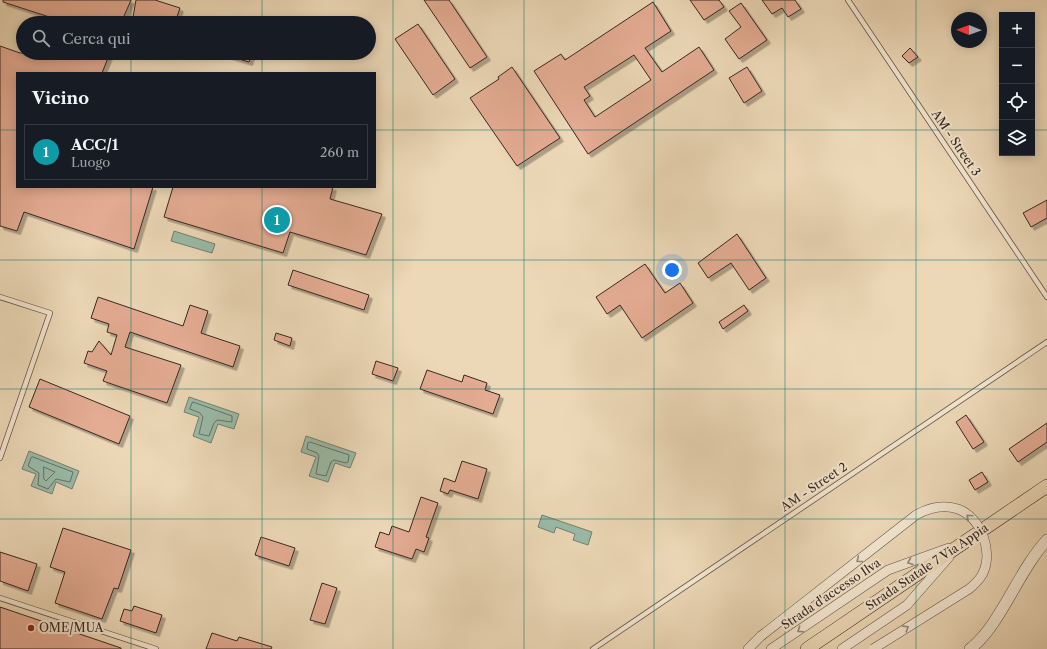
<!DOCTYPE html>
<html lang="it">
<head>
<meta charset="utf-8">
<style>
  body { margin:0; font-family:"Libre Caslon Text",serif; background:#242831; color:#f1f3f6 }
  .controls { position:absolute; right:12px; top:12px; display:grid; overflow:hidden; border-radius:0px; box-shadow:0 2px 10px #0003 }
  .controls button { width:36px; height:36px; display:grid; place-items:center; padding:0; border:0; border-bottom:1px solid #363941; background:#171b24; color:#f1f3f6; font:20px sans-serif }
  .compass { position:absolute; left:951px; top:12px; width:36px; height:36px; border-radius:50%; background:#171b24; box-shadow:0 2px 10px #0003; rotate:271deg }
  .you { position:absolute; left:672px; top:270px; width:14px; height:14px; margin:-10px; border:3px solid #fff; border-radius:50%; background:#1a73e8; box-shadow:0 0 0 6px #1a73e833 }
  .badge { display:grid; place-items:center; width:26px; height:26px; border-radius:50%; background:#c59692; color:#fff; font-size:13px; font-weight:700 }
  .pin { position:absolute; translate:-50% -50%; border:2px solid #fff; box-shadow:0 1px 4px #0006 }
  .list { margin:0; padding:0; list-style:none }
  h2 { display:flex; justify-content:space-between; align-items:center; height:52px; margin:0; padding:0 16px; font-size:17px }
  h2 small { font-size:13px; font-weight:400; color:#9ea1a6 }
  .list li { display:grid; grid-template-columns:26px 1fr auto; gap:12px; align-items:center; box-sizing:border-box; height:56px; margin:0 8px 8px; padding:0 8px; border:1px solid #363941; border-radius:0px }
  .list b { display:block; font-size:15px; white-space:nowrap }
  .list p { margin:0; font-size:13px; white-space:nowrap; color:#9ea1a6 }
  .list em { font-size:13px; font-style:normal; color:#9ea1a6 }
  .icon { flex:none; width:22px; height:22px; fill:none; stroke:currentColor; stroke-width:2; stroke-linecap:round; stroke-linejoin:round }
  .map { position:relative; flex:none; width:1047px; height:649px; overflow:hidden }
  .search { position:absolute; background:#171b24; box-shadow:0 2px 10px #0003; left:16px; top:16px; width:360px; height:44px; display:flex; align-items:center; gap:10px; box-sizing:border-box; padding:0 14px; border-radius:22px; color:#9ea1a6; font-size:15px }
  .panel { position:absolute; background:#171b24; box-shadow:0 2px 10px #0003; left:16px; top:72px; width:360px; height:116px; border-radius:0px }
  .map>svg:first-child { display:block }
  .water { fill:#9abba8; stroke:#738072 }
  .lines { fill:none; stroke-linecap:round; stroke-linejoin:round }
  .shore { stroke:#697164; stroke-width:1 }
  .building { fill:#e4ac93; stroke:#382721; fill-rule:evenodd; filter:url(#shadow) }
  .service-casing { stroke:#655346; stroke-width:6 }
  .minor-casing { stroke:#655346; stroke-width:10 }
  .tertiary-casing { stroke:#655346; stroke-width:12 }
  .primary-casing { stroke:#382721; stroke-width:14 }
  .service { stroke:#f3e6d0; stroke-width:4.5 }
  .minor { stroke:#f3e6d0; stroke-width:9 }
  .tertiary { stroke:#f3e6d0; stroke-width:11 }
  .primary { stroke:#ecd8b7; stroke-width:13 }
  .minor-bridge-casing { stroke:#655346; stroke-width:10; stroke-linecap:butt }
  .minor-bridge { stroke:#f3e6d0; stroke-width:9 }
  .oneway { stroke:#968678 }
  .grid { fill:none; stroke:#0f766e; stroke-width:1; stroke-opacity:0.55 }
  .poi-dot { fill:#8f2418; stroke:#f3e6d0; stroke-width:1.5 }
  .labels { text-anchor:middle; stroke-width:4; stroke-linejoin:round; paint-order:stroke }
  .street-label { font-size:12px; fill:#382721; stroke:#f3e6d0 }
  .poi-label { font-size:12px; fill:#382721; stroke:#f3e6d0; text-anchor:start }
</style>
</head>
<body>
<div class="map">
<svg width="1047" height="649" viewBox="0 0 1047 649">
  <defs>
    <filter id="shadow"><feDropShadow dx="3.5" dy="3.5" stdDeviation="0" flood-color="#0004"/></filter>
  </defs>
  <rect width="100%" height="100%" fill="#ecd8b7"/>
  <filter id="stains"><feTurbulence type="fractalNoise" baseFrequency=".005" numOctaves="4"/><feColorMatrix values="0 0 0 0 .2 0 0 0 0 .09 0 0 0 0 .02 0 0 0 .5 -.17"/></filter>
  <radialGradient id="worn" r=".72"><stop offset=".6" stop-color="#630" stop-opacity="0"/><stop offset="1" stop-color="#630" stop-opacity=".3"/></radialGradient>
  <g class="water">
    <path d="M174 231 215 244 212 253 171 241Z"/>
    <path d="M189 397 239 414 234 429 218 424 211 443 193 436 199 417 184 412Z"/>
    <path d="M306 436 356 453 350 468 335 463 328 482 309 476 316 457 301 452Z"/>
    <path d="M29 451 79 471 72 489 56 482 52 494 31 486 36 474 22 469Z"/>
    <path d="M542 515 592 532 588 545 573 540 575 534 556 527 554 533 538 527Z"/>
  </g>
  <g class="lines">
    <g class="shore">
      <path d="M193 402 232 416V422L217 420 214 423 209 436 199 434 203 417 200 413 190 409Z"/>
      <path d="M310 442 349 455 348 462 346 463 334 460 331 462 326 476 316 474 319 456 317 453 307 449 308 443Z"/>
      <path d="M33 457 73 472 70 482 56 479 48 489 38 485 39 473 28 466 31 458Z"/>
      <path d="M44 467 55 472 46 481 44 479Z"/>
    </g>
  </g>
  <g class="building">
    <path d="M3 0H131L121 23H68L3 2Z"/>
    <path d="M136 0H155L180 8 175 23H132Z"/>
    <path d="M424 0H449L487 57 470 68Z"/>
    <path d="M690 0H719L724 7 704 20Z"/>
    <path d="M762 0H795L801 9 788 17 782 8 772 14Z"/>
    <path d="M653 2 671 31 645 48 662 72 699 47 714 70 588 154 534 71 561 54 565 60ZM634 55 651 80 595 117 584 100 590 96 584 87Z"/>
    <path d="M741 3 767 40 739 59 725 39 741 27 729 11Z"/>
    <path d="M418 24 455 79 433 95 395 39Z"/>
    <path d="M0 46 20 53H110L102 73H17V187H153L134 249 24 212 17 231 0 226Z"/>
    <path d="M910 48 918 57 909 63 902 56Z"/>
    <path d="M226 53H252L249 62 225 55Z"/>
    <path d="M512 67 560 138 517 166 470 98 499 79 498 77Z"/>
    <path d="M747 67 762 91 744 103 729 78Z"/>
    <path d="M173 187H333L330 199 382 214 366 255 290 232 283 253 164 217Z"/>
    <path d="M1047 200V218L1031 227 1023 213Z"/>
    <path d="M737 234 766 278 749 290 731 263 708 278 698 263Z"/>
    <path d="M645 264 665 293 680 283 693 303 642 338 620 305 607 314 596 297Z"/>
    <path d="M293 270 369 295 364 310 288 285Z"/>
    <path d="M98 297 183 326 190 305 208 311 201 333 240 346 233 367 130 332 125 347 181 365 167 403 103 381 107 371 84 363 88 351 92 352 99 341 111 355 117 335 107 332 109 324 91 318Z"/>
    <path d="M744 305 748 311 723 329 719 322Z"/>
    <path d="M276 333 292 338 290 346 274 340Z"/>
    <path d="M376 361 398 368 393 381 372 374Z"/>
    <path d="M427 370 462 382 464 375 487 383 485 390 500 395 493 414 420 389Z"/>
    <path d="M40 379 130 416 119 444 29 407Z"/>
    <path d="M966 415 984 442 973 449 956 422Z"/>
    <path d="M1047 423V442L1018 462 1009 449Z"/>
    <path d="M462 461 487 469 478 499 450 490 448 494 440 491 444 478 455 482Z"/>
    <path d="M982 472 988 482 975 490 969 480Z"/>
    <path d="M421 497 438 503 426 537 429 538 424 552 416 549 412 559 375 547 380 532 389 535 392 526 409 532Z"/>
    <path d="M63 528 131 550 118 589 114 588 102 619 55 603 65 572 50 567Z"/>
    <path d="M261 537 295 548 289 566 255 555Z"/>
    <path d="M0 552 37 564 28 591 0 581Z"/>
    <path d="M322 583 337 588 325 624 310 620Z"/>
    <path d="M134 606 162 615 156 633 120 621 124 609 132 611Z"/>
    <path d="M0 607 121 648V649H0Z"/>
    <path d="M212 633 237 641 239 637 272 647 271 649H206Z"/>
  </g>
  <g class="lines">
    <g class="service-casing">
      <g id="service">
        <path d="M848 0 1047 297"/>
        <path d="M0 297 50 313 0 458"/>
        <path d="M0 598 156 649"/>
        <path d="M593 649 1047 342"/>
      </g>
    </g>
    <g class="minor-casing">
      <g id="minor">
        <path d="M748 649 761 636"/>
        <path d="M771 649 888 570 949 548"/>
        <path d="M842 649 907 605 949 557"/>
      </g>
    </g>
    <g class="tertiary-casing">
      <path id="tertiary" d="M970 649C1001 625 1018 571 1047 540"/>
    </g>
    <g class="primary-casing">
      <path id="primary" d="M807 649 1047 486"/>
    </g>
    <use href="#service" class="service"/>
    <use href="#minor" class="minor"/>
    <use href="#tertiary" class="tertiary"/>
    <use href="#primary" class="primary"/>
    <g class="minor-bridge-casing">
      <path id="minor-bridge" d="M761 636 916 515C930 507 943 504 958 509 982 518 994 553 982 575 979 580 974 585 969 589L873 649"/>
    </g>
    <use href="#minor-bridge" class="minor-bridge"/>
  </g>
  <defs><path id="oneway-chevron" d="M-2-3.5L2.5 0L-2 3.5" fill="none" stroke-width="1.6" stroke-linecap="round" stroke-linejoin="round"/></defs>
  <g class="oneway">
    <use href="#oneway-chevron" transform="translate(969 517) rotate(-137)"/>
    <use href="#oneway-chevron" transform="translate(859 560) rotate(142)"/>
    <use href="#oneway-chevron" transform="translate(910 562) rotate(160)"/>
    <use href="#oneway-chevron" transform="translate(906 628) rotate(-32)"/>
    <use href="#oneway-chevron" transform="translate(800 630) rotate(146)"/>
  </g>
  <path class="grid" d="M131 0V23M262 0V23M393 0V649M524 0V649M654 0V649M785 0V649M916 0V649M131 53V73M262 53V73M0 130H17M375 130H1002M1032 130H1047M131 187V649M262 187V649M0 260H1047M0 389H1047M0 519H1047"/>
  <circle class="poi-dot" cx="31" cy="628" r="4"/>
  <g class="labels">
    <g class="street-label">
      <text transform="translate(956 143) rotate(56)" y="4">AM - Street 3</text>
      <text transform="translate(814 487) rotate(-34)" y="4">AM - Street 2</text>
      <text transform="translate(927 567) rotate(-34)" y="4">Strada Statale 7 Via Appia</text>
      <text transform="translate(831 594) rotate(-34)" y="4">Strada d'accesso Ilva</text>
    </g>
    <g class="poi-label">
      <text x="39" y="632">OME/MUA</text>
    </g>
  </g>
  <rect width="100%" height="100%" filter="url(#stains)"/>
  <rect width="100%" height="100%" fill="url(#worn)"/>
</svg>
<div class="controls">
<button>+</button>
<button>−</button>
<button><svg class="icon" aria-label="locate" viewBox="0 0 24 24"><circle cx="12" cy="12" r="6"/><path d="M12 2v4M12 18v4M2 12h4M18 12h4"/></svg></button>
<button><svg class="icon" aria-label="layers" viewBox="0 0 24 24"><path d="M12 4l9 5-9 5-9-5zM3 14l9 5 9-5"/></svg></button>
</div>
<svg class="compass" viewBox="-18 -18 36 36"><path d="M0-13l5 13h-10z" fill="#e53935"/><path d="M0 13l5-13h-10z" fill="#9ea1a6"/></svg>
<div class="you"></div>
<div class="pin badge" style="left:277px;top:220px;background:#0f9aa8">1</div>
<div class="search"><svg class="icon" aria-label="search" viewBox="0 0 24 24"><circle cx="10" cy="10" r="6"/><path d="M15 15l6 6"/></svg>Cerca qui</div>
<section class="panel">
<h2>Vicino<small></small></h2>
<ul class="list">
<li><span class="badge" style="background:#0f9aa8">1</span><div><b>ACC/1</b><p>Luogo</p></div><em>260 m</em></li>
</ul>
</section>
</div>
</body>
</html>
